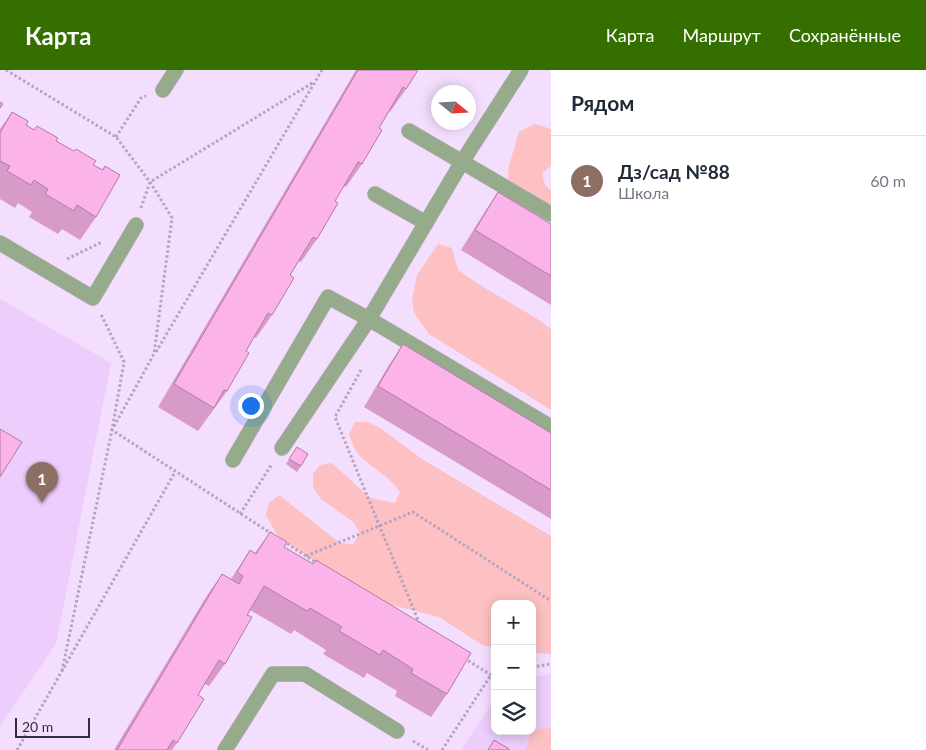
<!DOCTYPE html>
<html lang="ru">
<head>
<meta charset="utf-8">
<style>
  body { margin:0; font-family:Lato,sans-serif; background:#f6f6f7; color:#1f2937 }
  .controls { position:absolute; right:15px; bottom:15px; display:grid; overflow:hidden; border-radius:10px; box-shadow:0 2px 12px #0003 }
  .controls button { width:45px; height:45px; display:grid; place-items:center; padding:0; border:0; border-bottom:1px solid #e0e1e3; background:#fff; color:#1f2937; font:25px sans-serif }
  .compass { position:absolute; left:431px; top:15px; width:45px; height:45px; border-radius:50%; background:#fff; box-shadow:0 2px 12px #0003; rotate:108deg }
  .scale { position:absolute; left:15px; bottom:12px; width:75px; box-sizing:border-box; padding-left:5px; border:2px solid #352b3a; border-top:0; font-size:14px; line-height:18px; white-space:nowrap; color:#352b3a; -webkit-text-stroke:4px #f4defe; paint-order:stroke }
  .you { position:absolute; left:250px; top:335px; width:18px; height:18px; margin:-12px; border:4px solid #fff; border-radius:50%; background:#1a73e8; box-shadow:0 0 0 8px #1a73e833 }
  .badge { display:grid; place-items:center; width:32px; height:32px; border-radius:50%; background:#346f00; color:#fff; font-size:16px; font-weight:700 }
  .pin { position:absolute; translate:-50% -41px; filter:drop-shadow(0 1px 2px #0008) }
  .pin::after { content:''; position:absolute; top:26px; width:18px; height:15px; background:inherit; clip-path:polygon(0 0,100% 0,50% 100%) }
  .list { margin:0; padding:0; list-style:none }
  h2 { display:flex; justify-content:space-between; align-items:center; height:65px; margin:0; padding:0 20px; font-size:21px }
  h2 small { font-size:16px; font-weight:400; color:#747a83 }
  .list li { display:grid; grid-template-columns:32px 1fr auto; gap:15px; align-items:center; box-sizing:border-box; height:90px; padding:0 20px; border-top:1px solid #e0e1e3 }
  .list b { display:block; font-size:19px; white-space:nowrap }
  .list p { margin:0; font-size:16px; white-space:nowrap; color:#747a83 }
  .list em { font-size:16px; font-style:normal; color:#747a83 }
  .icon { flex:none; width:28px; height:28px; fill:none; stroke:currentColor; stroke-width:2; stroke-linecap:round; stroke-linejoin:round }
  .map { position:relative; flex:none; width:551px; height:680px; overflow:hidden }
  header { display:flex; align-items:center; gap:30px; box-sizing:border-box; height:70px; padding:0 25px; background:#346f00; color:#fff }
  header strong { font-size:24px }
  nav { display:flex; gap:28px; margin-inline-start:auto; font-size:18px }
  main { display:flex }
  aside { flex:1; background:#fff }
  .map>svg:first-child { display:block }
  .built { fill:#edcdfb }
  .green { fill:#fdc0c3 }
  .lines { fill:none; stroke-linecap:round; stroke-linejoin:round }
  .minor-casing { stroke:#cebad7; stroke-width:16 }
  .path { stroke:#b6a4be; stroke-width:3; stroke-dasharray:2.5 2.5; stroke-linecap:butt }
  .minor { stroke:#96aa8c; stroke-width:15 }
  .wall { fill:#d89ac8 }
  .building { fill:#fbb3e9; stroke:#b07da3 }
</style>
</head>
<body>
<header>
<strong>Карта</strong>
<nav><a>Карта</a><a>Маршрут</a><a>Сохранённые</a></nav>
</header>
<main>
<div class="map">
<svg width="551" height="680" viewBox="0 0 551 680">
  <rect width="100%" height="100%" fill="#f4defe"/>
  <g class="built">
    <path d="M0 229 111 293 56 574 0 656Z"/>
    <path d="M551 604V680H461L495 629V661H532V607Z"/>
  </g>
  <g class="green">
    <path d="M535 54 551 59V96L542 103 545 115 551 120V138L509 113 508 99 519 62Z"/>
    <path d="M438 174 452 178 458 200 483 217 536 248 551 259V340L429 264 414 243 412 230 417 205Z"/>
    <path d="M355 352H368L380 358 422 389 551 466V584L532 583V534H495V578L482 575 439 547 376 531 278 467 266 445 269 433 279 425 340 473 353 474 360 463 353 452 321 429 313 417V404L320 395 332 393 370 428 395 433 400 422C390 407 375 400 362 388 355 382 352 373 349 364Z"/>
    <path d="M543 658 551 659V680H526L531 662Z"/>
  </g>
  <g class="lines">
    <g class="minor-casing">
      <g id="minor">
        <path d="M163 20 176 0"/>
        <path d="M409 61 551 144"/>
        <path d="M375 124 426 153"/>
        <path d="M0 173 93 228 136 155"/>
        <path d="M282 378 369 249 462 92 521 0"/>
        <path d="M233 390 328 227 369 249 551 357"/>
        <path d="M225 680 273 604H305L397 661"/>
      </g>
    </g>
    <g class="path">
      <path d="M6 0 116 67 150 112 172 148 154 284 112 360 272 464"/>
      <path d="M116 67 141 28 146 26"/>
      <path d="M141 138 150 112 314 12"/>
      <path d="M67 189 102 172"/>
      <path d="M156 282 322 0"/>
      <path d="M361 300 335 347 420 555"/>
      <path d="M240 444 272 394"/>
      <path d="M283 471 318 494"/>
      <path d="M306 486 413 442 551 531"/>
      <path d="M464 588 491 605"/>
      <path d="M532 597 551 594"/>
      <path d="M62 601 112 360 124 292 101 244"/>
      <path d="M413 671 428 680"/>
      <path d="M17 680 175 402"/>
      <path d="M442 680 491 605H495"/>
    </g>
    <use href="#minor" class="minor"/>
  </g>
  <g class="wall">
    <path d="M356 0H418L406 19 390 42 389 41 379 58 362 94 346 117 344 116 335 131 317 169 301 192 299 191 290 205 272 245 256 268 254 267 246 281 227 321 198 361 158 337Z"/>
    <path d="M12 42 26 55 56 71 93 95 102 100 105 96 96 147 80 170 62 159 58 164 29 147 32 142 18 133 15 138 0 129V59Z"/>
    <path d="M498 122 551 154V235L461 180 484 143Z"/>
    <path d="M403 274 551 363V449L364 337 389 295Z"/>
    <path d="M297 377 301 396 297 402 286 394Z"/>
    <path d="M270 462 284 477 313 494 316 490 447 624 431 647 395 626 397 621 367 603 364 608 323 584 326 580 294 560 291 564 250 540 225 594 209 616 205 614 198 625 177 673 172 680H114L206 527 222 504 231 509 250 480 255 483Z"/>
  </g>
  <g class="building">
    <path d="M358 0H418L406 19 403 17 379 58 382 60 362 94 358 92 335 131 338 133 317 169 313 167 290 205 294 208 272 245 268 243 246 281 249 283 227 321 224 320 214 338 174 314Z"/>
    <path d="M0 32 3 34 0 38Z"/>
    <path d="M12 42 28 51 26 55 34 60 37 56 58 68 56 71 74 81 76 79 96 91 93 95 103 100 105 96 120 105 96 147 77 135 74 141 45 124 48 119 34 110 31 115 7 101 10 96 0 91V63Z"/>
    <path d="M498 122 551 154V206L475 160Z"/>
    <path d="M403 274 551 363V420L378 316Z"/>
    <path d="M0 359 22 372 0 407Z"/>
    <path d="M297 377 308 384 301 396 289 389Z"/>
    <path d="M270 462 287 472 284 477 313 494 316 490 471 583 447 624 411 603 413 599 383 580 380 585 339 561 342 557 310 538 307 541 264 516 247 545 252 547 225 594 219 590 198 625 204 629 177 673 173 670 167 680H117L222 504 239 514 243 506 237 502 250 480 256 484Z"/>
    <path d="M494 670 509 679V680H488Z"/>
  </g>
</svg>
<div class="controls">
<button>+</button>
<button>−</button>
<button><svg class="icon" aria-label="layers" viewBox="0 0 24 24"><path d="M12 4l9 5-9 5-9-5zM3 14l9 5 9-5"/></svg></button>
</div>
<svg class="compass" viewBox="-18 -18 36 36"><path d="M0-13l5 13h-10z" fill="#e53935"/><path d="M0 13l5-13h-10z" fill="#747a83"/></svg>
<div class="scale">20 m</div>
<div class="you"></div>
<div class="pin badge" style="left:42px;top:433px;background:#8d6e63">1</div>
</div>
<aside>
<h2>Рядом<small></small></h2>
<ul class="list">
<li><span class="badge" style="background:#8d6e63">1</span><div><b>Дз/сад №88</b><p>Школа</p></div><em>60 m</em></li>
</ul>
</aside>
</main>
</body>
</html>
